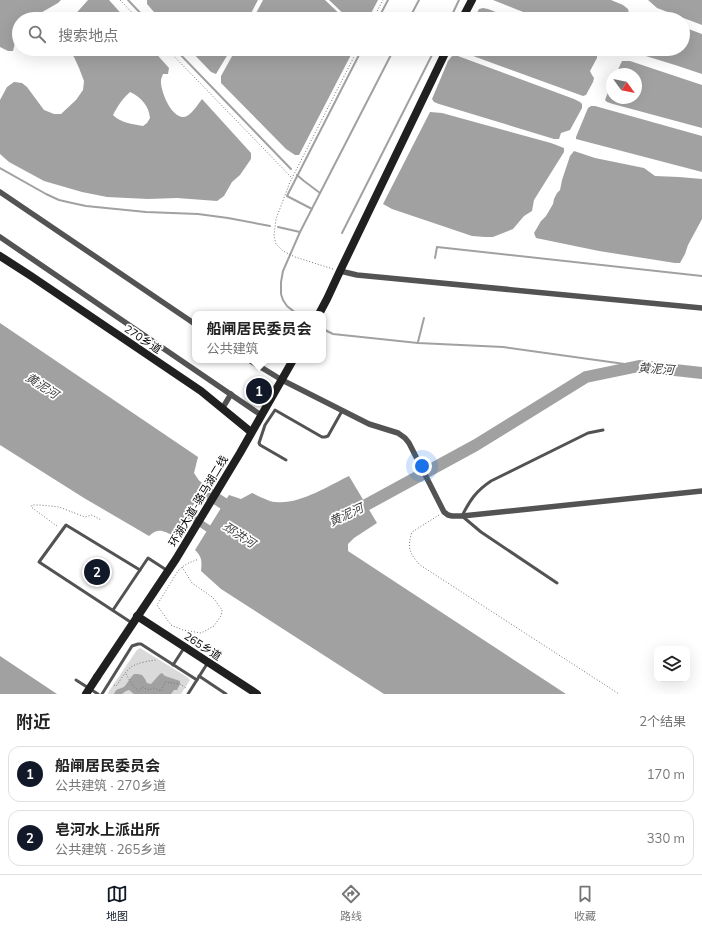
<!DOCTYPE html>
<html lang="zh">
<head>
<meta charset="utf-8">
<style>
  body { margin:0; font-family:Mulish,"Noto Sans SC",sans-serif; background:#f6f6f6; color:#222 }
  .controls { position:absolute; right:12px; bottom:12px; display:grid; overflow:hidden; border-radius:8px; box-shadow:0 4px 16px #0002 }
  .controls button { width:36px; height:36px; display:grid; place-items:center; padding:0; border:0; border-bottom:1px solid #e0e0e0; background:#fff; color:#222; font:20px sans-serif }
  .compass { position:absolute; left:606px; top:68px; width:36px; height:36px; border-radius:50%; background:#fff; box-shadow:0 4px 16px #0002; rotate:123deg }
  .you { position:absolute; left:422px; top:466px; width:14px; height:14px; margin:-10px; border:3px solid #fff; border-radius:50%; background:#1a73e8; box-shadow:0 0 0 6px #1a73e833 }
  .badge { display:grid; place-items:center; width:26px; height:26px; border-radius:50%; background:#111827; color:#fff; font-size:13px; font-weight:700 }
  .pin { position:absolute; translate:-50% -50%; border:2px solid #fff; box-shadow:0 1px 4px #0006 }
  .popup { position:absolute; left:192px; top:311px; width:134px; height:52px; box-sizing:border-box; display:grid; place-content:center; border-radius:8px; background:#fff; filter:drop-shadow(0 1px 3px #0005); font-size:13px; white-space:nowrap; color:#767676 }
  .popup b { font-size:15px; color:#222 }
  .popup::after { content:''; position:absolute; left:50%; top:100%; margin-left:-8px; border:8px solid transparent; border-top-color:#fff }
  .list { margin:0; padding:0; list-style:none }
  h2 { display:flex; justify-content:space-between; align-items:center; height:52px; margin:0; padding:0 16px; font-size:17px }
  h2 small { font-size:13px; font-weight:400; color:#767676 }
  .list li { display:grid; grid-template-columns:26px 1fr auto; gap:12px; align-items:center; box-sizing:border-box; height:56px; margin:0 8px 8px; padding:0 8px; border:1px solid #e0e0e0; border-radius:12px }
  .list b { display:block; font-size:15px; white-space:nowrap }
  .list p { margin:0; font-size:13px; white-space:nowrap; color:#767676 }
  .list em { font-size:13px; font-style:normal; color:#767676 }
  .icon { flex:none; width:22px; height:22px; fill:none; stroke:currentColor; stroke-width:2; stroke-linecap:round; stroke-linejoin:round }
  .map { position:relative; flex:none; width:702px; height:694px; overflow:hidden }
  .search { position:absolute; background:#fff; box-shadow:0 4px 16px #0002; left:12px; right:12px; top:12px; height:44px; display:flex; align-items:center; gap:10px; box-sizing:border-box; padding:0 14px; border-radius:22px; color:#767676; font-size:15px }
  .sheet { height:180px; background:#fff }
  nav { display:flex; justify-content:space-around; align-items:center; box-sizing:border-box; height:56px; border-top:1px solid #e0e0e0; background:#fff; font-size:11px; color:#767676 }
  nav a { display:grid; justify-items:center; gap:2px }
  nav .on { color:#111827 }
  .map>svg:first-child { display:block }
  .green { fill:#dadada }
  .water { fill:#a1a1a1; fill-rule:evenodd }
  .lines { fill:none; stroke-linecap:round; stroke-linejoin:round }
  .stream { stroke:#a1a1a1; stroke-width:2 }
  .canal { stroke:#a1a1a1; stroke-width:7 }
  .river { stroke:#a1a1a1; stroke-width:12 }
  .path { stroke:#757575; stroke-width:1; stroke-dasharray:1 2; stroke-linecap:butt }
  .lane { stroke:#535353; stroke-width:3 }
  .street { stroke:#535353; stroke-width:5.5 }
  .secondary { stroke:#202020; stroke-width:8 }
  .secondary-bridge { stroke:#202020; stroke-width:8 }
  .labels { text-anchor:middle; stroke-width:3.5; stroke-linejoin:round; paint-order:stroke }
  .street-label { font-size:11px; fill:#000; stroke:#fff }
  .water-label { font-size:12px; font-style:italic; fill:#424242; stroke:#fff }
</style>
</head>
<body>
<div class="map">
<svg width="702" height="694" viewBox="0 0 702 694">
  <rect width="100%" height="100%" fill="#fff"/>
  <path class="green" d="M140 648 187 677 190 680 181 694H108L109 691 137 650Z"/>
  <g class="water">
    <path d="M0 0H61L58 3 30 19H19V32L17 34 13 51H8L0 47Z"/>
    <path d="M88 0H109L126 19H71Z"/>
    <path d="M147 0H258L248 19H160L147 4Z"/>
    <path d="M263 0H325L345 19H253Z"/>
    <path d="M329 0H378L368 19H349Z"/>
    <path d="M493 0H611L623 5 628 9 629 13 627 19H541Z"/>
    <path d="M648 0H702V25L657 8Z"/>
    <path d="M483 8 488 9 514 19H474L479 9Z"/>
    <path d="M683 27 702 34V74L675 65 623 49H683Z"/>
    <path d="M67 49H152L169 68 168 74H163C163 74 161 79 161 80 160 90 171 118 184 117 191 116 198 104 202 99L251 153V159L240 175 232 182 224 196 217 201 177 198 148 199 107 197 82 192 44 181 9 162 0 154V100L7 87 14 82 22 83 27 87 44 110 54 114H61L76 100 83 90 84 81 79 68 74 57ZM130 92C141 97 149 106 150 118L147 123 143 126C132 124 121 123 113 115 117 107 123 98 130 92Z"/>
    <path d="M189 49H231L216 74 211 72Z"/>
    <path d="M236 49H354L299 155H295L286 149 221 83V76Z"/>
    <path d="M461 49H591L595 51 597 53V58L590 71 592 75 594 78 593 82 586 95 583 96 465 53 462 51Z"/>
    <path d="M452 56H458L574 99 580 102 582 104V108L570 130 561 133 559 139H554L439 104 434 102 432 99 448 61Z"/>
    <path d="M622 61H630L702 85V128L613 104 607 102 605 100 612 82V98H636V74H616Z"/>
    <path d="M591 106H595L702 136V172L576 139V137L588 108Z"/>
    <path d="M430 112 442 113 551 143 564 148V152L534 200 532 211 524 216 513 229 493 237H485L472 236 392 209 383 204Z"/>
    <path d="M574 151 595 158 644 168 655 176 679 177 702 179V219L688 245 685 254 680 263H675L599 251 536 238 534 233 541 221 546 216 553 204 554 199 557 193 560 190 562 180 570 156Z"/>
    <path d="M0 323 198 457 194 473 200 482 205 486 174 536C164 531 158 527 149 536L84 498 0 445Z"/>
    <path d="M349 476 377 523 354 538 348 544V551L566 694H384L221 589 201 571C202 561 202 557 195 550L229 495 241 499 252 493C259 496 268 501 275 502 299 505 328 486 349 476Z"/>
    <path d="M0 656 57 694H0Z"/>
    <path d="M162 673 165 676 180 681V684L177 690H174L171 694H134L129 690 126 691 122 694H114C117 687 120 690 125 686 128 682 130 678 134 674 143 674 143 675 147 683L151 684 160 674Z"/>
  </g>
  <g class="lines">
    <g class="stream">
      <path d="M128 0 146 19"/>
      <path d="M378 19 388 0"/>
      <path d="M409 19 419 0"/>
      <path d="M450 19 459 0"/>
      <path d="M175 49 291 169"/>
      <path d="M0 168 46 194 59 200 72 203 86 206 146 212 198 214 228 218 270 226"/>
      <path d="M297 175 304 181 320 193"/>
      <path d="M312 209 287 196 362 49"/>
      <path d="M278 227 300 232"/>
      <path d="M342 233 435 49"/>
      <path d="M435 258 437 247 702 276"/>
      <path d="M297 314 287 306 283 300 281 294V282L283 271 300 232 394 49"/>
      <path d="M323 329 333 334 418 343 503 347 639 366"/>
      <path d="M418 342 424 318"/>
    </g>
    <path class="canal" d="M179 509 215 533"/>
    <g class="river">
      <path d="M190 482 237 512"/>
      <path d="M353 512 476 445 586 377 639 366 702 373"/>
    </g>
    <g class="path">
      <path d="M120 0 138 19"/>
      <path d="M373 19 383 0"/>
      <path d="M167 49 292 178"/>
      <path d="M333 269 295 257 283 251 276 244 274 236 276 219 290 182 358 49"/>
      <path d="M439 515 412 532C407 547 409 553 420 565L619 694"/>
      <path d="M57 526 31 507 32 505H40L59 507 85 517 92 515 101 520"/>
      <path d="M182 567 192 583 212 597 215 600 222 610 221 616 214 626 201 633 183 630 171 625 164 615 159 608 157 605 178 571C186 563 189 563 199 559"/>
      <path d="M126 674 133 686 139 691 142 687 149 690 154 688 161 691 165 682 180 684 186 688"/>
      <path d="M114 685 116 686 117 685C121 679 125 672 131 667 137 663 148 661 156 660"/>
    </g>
    <g class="lane">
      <path d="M286 460 260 445 259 443 265 425 275 410 322 437H325L328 436 342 411"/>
      <path d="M557 583 481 532 462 516C470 500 476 491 491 481L588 433 603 430"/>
      <path d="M113 610 148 558 168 571"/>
      <path d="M132 623 39 562 66 525 140 570"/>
      <path d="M173 665 184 648"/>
      <path d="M199 676 226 694"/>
      <path d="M76 680 98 694"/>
      <path d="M102 694 132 646 138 644H141L197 680"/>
      <path d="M188 694 207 664"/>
    </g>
    <g class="street">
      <path d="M0 192 195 324"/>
      <path d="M0 237 261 415"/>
      <path d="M340 271 357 275 702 308"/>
      <path d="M249 360 282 380 369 424 398 433 405 438 409 443 444 512 448 515 452 516H462L702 491"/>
      <path d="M222 409 231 394"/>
    </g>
    <g class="secondary">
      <path d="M462 19 472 0"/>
      <path d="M0 256 31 276 201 391 251 432"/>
      <path d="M319 314 327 299 340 271 447 49"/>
      <path d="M137 616 257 694"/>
      <path d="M97 677 176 559 240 453 293 360"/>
    </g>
    <path class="secondary-bridge" d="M86 694 97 677"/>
  </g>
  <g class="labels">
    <g class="street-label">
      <text transform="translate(143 339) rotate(34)" y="4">270乡道</text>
      <text transform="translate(198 501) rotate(-59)" y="4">环湖大道-骆马湖二线</text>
      <text transform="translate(203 646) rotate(33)" y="4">265乡道</text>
    </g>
    <g class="water-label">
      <text transform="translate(656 369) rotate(4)" y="4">黄泥河</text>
      <text transform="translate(42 386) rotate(33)" y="4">黄泥河</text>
      <text transform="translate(346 515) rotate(-25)" y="4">黄泥河</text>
      <text transform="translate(239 535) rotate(33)" y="4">邳洪河</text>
    </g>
  </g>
</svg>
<div class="controls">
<button><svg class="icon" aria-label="layers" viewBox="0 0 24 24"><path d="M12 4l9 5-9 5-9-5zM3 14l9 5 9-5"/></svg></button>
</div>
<svg class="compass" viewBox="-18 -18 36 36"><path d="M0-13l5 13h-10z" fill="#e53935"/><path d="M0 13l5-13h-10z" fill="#767676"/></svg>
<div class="you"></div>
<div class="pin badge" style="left:259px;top:391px">1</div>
<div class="popup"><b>船闸居民委员会</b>公共建筑</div>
<div class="pin badge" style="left:97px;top:572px">2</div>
<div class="search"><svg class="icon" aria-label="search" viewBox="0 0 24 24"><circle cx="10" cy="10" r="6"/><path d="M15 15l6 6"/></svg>搜索地点</div>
</div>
<section class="sheet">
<h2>附近<small>2个结果</small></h2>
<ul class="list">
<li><span class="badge">1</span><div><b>船闸居民委员会</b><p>公共建筑 · 270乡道</p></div><em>170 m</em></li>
<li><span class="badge">2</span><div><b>皂河水上派出所</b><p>公共建筑 · 265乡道</p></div><em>330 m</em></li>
</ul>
</section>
<nav>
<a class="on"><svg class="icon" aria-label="map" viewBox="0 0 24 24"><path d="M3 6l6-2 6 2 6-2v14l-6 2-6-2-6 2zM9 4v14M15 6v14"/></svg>地图</a>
<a><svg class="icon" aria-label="directions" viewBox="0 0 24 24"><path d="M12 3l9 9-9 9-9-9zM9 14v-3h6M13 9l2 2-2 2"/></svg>路线</a>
<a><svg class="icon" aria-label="saved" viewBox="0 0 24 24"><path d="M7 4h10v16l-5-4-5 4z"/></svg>收藏</a>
</nav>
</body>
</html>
